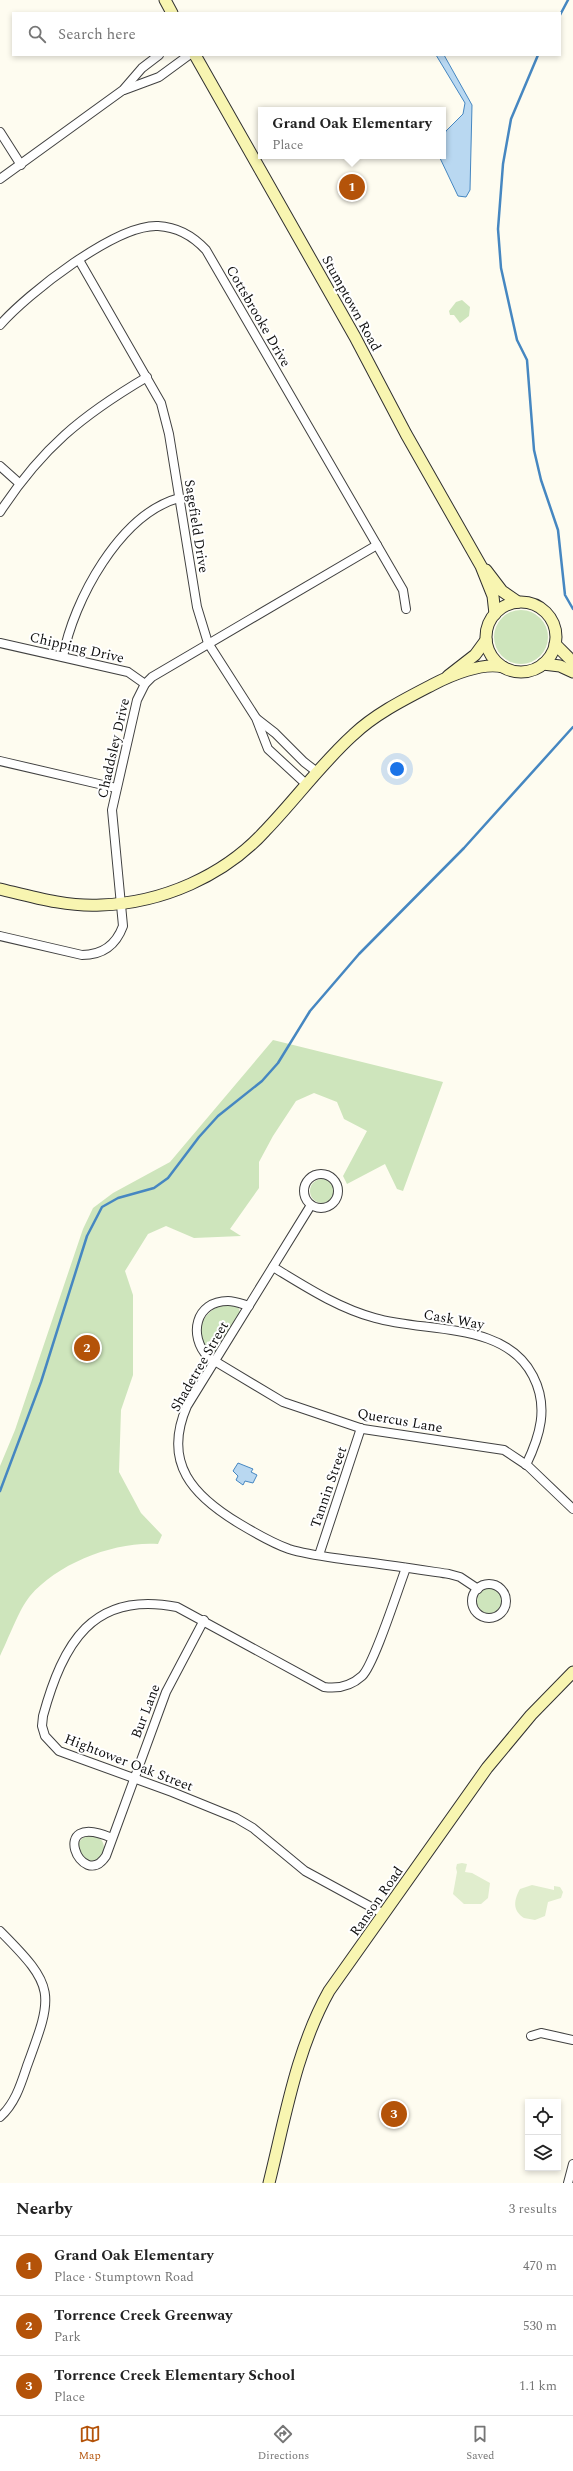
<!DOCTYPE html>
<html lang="en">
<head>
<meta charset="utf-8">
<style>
  body { margin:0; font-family:Spectral,serif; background:#f2f2f2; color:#222 }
  .controls { position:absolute; right:12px; bottom:12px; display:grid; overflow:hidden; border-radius:0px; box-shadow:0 2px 6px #0003 }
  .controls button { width:36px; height:36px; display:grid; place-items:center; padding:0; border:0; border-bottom:1px solid #e0e0e0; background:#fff; color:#222; font:20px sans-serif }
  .you { position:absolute; left:397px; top:769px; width:14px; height:14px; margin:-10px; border:3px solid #fff; border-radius:50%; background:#1a73e8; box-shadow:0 0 0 6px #1a73e833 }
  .badge { display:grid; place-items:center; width:26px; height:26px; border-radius:50%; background:#b45309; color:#fff; font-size:13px; font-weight:700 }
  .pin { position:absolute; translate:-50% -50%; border:2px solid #fff; box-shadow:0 1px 4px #0006 }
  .popup { position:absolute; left:258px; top:107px; width:188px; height:52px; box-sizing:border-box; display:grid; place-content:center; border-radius:0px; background:#fff; filter:drop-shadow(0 1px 3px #0005); font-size:13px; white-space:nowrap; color:#767676 }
  .popup b { font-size:15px; color:#222 }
  .popup::after { content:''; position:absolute; left:50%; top:100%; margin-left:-8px; border:8px solid transparent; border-top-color:#fff }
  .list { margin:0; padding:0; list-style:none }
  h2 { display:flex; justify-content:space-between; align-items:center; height:52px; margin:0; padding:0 16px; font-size:17px }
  h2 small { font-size:13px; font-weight:400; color:#767676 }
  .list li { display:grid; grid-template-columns:26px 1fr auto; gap:12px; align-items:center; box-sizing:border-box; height:60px; padding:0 16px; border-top:1px solid #e0e0e0 }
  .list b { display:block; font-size:15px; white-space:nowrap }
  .list p { margin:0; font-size:13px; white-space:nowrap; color:#767676 }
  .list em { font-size:13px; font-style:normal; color:#767676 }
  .icon { flex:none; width:22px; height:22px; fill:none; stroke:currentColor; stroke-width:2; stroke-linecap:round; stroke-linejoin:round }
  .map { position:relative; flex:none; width:573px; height:2183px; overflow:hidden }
  .search { position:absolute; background:#fff; box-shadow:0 2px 6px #0003; left:12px; right:12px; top:12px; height:44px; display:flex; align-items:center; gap:10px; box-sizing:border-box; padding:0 14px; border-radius:0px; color:#767676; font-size:15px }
  .sheet { height:232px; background:#fff }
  nav { display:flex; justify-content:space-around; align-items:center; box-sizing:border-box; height:56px; border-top:1px solid #e0e0e0; background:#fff; font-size:11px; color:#767676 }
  nav a { display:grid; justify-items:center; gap:2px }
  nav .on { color:#b45309 }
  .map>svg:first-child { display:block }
  .green { fill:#cee5bc }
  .pitch { fill:#e0edcd }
  .water { fill:#b9d8f1; stroke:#4687c1 }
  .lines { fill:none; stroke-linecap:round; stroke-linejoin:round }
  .stream { stroke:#4687c1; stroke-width:2.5 }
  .street-casing { stroke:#414141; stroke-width:10 }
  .secondary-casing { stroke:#303030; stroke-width:13 }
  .street { stroke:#fff; stroke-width:8 }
  .secondary { stroke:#f8f5b1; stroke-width:11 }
  .labels { text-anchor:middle; stroke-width:4; stroke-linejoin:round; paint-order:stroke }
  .street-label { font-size:14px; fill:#0e0e0e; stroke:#fff }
</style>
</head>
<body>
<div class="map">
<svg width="573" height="2183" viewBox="0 0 573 2183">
  <rect width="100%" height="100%" fill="#fefcf0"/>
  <g class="green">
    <path d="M462 300 470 307 469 316 460 323 454 315H450L449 311 456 302Z"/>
    <circle cx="521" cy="637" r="27"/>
    <path d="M273 1040 443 1082 403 1191 397 1189 385 1164 347 1184 343 1176 367 1131 344 1119 337 1102 314 1093 296 1101 273 1136 259 1162V1188L230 1229 241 1236 194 1238 166 1226 148 1234 125 1271 133 1295V1375L121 1410 119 1472 141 1513 162 1535 158 1544C115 1541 58 1563 30 1596 19 1609 8 1640 0 1656V1466L15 1430 83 1229 93 1208 113 1193 170 1162Z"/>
    <circle cx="322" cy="1191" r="12"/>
    <path d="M227 1304 238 1306 240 1312 215 1353 211 1354C189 1338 202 1308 227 1304Z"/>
    <circle cx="490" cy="1601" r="13"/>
    <circle cx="91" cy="1848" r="13"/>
  </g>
  <g class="pitch">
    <path d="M462 1863 467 1864 465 1872 472 1873 490 1883 488 1898 481 1904H464L453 1894 457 1872 456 1868 457 1864Z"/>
    <path d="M532 1885 554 1890V1886L560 1887 563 1892 561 1898 548 1902 545 1916 535 1920 524 1918C512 1910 514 1900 520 1889Z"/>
  </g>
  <g class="water">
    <path d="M436 55H444L472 105 470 190 466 197 458 196 439 156H443V141L446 131 463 114 465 103Z"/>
    <path d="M238 1463 253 1469 251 1472 257 1475 253 1483 245 1481 243 1485 236 1480 238 1476 233 1471Z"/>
  </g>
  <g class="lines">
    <g class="stream">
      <path d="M560 15 568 0"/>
      <path d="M538 55 511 119 503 164 498 229 501 268 517 340 527 360 534 450 541 480 558 530 565 595 573 609"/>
      <path d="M0 1491 41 1382 87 1236 102 1207 118 1198 154 1188 168 1178 199 1137 218 1116 262 1081 278 1063 310 1011 359 954 464 848 573 727"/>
    </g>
    <g class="street-casing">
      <g id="street">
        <path d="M124 90 159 77 189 55"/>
        <path d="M0 132 21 165"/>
        <path d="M0 179 123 90 142 68 159 55"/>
        <path d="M79 260 161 403 169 434 197 607 208 643 256 718 268 749 306 784"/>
        <path d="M0 325C27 294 116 224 158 226 177 227 193 236 206 250L403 590 406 609"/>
        <path d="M0 466 19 483"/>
        <path d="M0 512C42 448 81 416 147 377"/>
        <path d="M0 643 128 672 145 684"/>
        <path d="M63 657C73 601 120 514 179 498"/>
        <path d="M257 719 275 733 304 762 317 772"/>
        <path d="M0 761 116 788"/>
        <path d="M0 936 82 955C103 955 116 945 123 926L112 810 137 700 145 684 152 677 377 545"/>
        <circle cx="321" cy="1191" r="17"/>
        <path d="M311 1205 187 1406C162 1463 193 1496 240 1524 255 1533 272 1543 289 1549 308 1555 329 1557 349 1560 382 1564 415 1569 449 1574L460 1577 478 1589"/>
        <path d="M273 1267C306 1287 338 1308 375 1318 427 1333 505 1321 533 1376 549 1407 540 1436 526 1465"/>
        <path d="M249 1306C242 1304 235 1301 228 1301 195 1301 188 1336 208 1357L283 1402 363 1429 504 1450 528 1466 573 1509"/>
        <path d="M319 1555 361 1428"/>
        <circle cx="489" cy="1601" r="17"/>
        <path d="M112 1838C46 1809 82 1893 106 1856L166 1692 204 1620"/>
        <path d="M384 1914 305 1871 253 1828 236 1818 172 1792 59 1751 45 1736 42 1726 43 1716C63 1644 92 1590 177 1607L324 1687C338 1689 351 1686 362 1676 374 1665 398 1589 406 1568"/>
        <path d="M0 1931C56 1987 54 1993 27 2066 21 2084 15 2104 0 2117"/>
        <path d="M531 2036 541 2033 573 2040"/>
        <path d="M568 2183 573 2164"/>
      </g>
    </g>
    <g class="secondary-casing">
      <g id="secondary">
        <path d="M165 0 172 13"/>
        <path d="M195 55 355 337 406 434 481 566 493 596 495 614"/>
        <path d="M486 570 502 591 518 602"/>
        <circle cx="521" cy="637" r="35"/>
        <path d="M555 644 573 662"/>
        <path d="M543 664 560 666 573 672"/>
        <path d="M448 676 475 655 486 640"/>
        <path d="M0 889C33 897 67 907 101 905 162 903 224 876 265 831 295 800 321 764 353 735 375 714 405 699 432 685 451 675 482 662 503 667"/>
        <path d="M269 2183C285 2119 296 2050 329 1991L487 1768 531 1715 573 1672"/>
      </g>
    </g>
    <use href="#street" class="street"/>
    <use href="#secondary" class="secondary"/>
  </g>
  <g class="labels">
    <g class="street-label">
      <text transform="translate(352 303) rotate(61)" y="5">Stumptown Road</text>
      <text transform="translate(259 316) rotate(60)" y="5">Cottsbrooke Drive</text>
      <text transform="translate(197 526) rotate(81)" y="5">Sagefield Drive</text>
      <text transform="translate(77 647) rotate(13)" y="5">Chipping Drive</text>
      <text transform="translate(113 748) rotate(-77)" y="5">Chaddsley Drive</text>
      <text transform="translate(454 1319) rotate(10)" y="5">Cask Way</text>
      <text transform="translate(199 1366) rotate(-60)" y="5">Shadetree Street</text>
      <text transform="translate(400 1420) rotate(10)" y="5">Quercus Lane</text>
      <text transform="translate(328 1487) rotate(-71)" y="5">Tannin Street</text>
      <text transform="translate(145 1711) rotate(-69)" y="5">Bur Lane</text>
      <text transform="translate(129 1762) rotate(21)" y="5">Hightower Oak Street</text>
      <text transform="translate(376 1901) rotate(-55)" y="5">Ranson Road</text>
    </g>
  </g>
</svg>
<div class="controls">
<button><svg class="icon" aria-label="locate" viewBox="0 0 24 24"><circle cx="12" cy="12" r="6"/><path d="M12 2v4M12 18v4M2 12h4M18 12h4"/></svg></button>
<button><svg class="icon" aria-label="layers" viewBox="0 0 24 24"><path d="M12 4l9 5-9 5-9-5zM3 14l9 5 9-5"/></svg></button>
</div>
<div class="you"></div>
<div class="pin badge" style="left:352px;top:187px">1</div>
<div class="popup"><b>Grand Oak Elementary</b>Place</div>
<div class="pin badge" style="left:87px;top:1348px">2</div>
<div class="pin badge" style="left:394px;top:2114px">3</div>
<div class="search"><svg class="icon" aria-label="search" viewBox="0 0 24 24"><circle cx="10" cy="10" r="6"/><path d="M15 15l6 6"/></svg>Search here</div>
</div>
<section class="sheet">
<h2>Nearby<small>3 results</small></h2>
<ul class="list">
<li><span class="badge">1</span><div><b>Grand Oak Elementary</b><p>Place · Stumptown Road</p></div><em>470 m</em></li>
<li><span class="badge">2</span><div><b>Torrence Creek Greenway</b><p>Park</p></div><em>530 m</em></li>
<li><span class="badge">3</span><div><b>Torrence Creek Elementary School</b><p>Place</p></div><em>1.1 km</em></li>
</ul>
</section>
<nav>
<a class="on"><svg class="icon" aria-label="map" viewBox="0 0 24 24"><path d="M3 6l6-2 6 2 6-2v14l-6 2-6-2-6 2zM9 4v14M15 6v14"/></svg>Map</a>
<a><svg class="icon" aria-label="directions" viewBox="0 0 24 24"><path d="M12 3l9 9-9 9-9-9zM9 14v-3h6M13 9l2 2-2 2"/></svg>Directions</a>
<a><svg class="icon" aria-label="saved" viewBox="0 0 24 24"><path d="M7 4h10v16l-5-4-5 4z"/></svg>Saved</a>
</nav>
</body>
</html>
